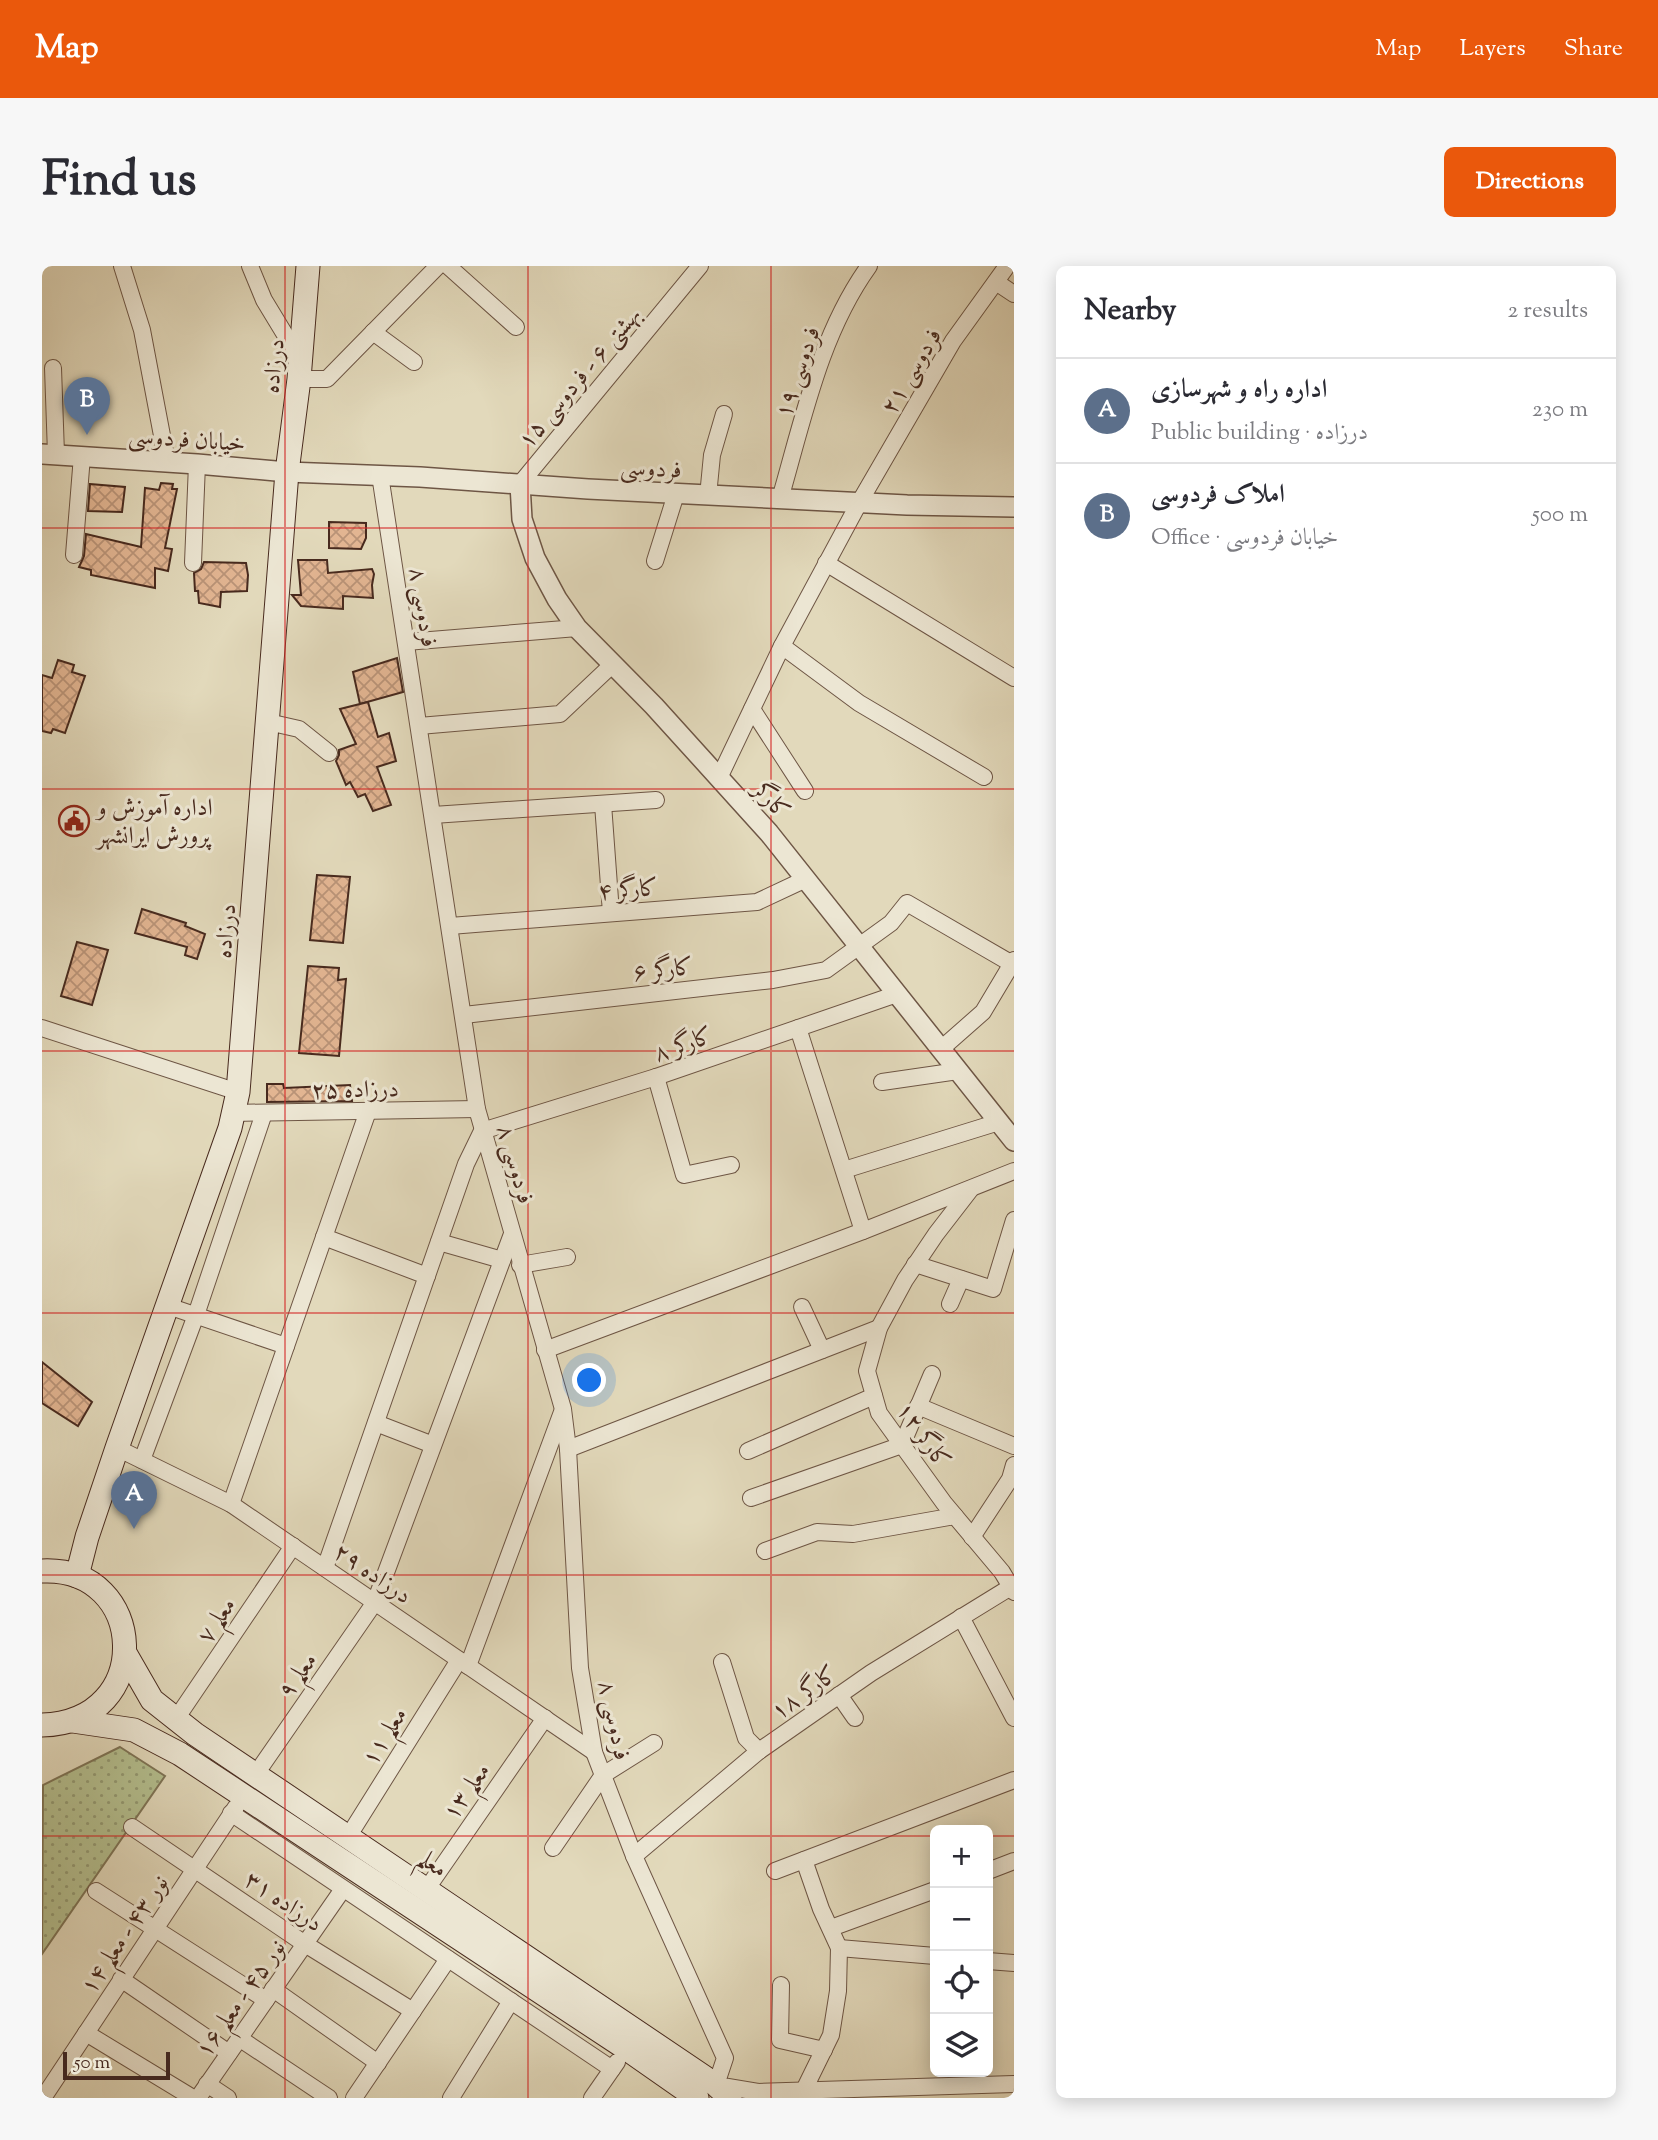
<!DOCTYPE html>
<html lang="en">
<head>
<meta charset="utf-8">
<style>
  body { margin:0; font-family:"Sorts Mill Goudy",Amiri,serif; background:#f7f7f7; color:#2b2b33 }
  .controls { position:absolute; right:21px; bottom:21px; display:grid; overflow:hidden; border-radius:10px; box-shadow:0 4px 18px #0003 }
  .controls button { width:63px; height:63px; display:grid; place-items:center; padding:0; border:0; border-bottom:2px solid #e1e1e2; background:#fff; color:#2b2b33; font:35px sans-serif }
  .scale { position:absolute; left:21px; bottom:18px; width:107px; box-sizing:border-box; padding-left:7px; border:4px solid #482a1e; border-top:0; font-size:19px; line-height:24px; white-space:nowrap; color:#482a1e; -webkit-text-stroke:5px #ece6d3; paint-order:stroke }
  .you { position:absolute; left:548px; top:1115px; width:24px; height:24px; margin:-18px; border:5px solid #fff; border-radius:50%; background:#1a73e8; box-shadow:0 0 0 10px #1a73e833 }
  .badge { display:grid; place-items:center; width:46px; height:46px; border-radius:50%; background:#ea580c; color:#fff; font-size:23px; font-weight:700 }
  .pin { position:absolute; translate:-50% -58px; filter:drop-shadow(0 2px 4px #0008) }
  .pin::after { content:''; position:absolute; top:37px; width:24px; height:21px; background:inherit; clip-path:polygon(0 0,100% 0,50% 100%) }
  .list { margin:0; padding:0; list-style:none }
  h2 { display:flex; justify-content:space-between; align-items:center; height:91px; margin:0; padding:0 28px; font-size:30px }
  h2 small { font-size:23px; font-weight:400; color:#7c7c81 }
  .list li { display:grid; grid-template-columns:46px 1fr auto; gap:21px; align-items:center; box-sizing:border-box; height:105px; padding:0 28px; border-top:2px solid #e1e1e2 }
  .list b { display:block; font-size:26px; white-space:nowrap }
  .list p { margin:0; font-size:23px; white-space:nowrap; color:#7c7c81 }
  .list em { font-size:23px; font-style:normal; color:#7c7c81 }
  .icon { flex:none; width:38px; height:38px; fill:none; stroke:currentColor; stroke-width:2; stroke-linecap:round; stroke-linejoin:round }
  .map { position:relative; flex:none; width:972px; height:1832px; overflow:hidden; border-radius:10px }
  header { display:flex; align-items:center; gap:42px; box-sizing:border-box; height:98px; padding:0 35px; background:#ea580c; color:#fff }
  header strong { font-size:33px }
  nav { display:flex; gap:38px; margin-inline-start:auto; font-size:24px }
  .intro { display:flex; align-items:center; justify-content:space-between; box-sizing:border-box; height:168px; padding:0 42px }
  h1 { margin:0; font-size:49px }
  .button { padding:18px 32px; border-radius:10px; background:#ea580c; color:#fff; font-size:24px; font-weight:700 }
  main { display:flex; gap:42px; padding:0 42px }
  aside { flex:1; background:#fff; border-radius:10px; box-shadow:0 4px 18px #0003 }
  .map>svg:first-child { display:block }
  .grass { fill:url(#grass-dots); stroke:#7e7456; stroke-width:2 }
  .building { fill:url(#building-cross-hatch); stroke:#482a1e; stroke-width:2 }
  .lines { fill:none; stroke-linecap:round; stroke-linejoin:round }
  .minor-casing { stroke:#6e5645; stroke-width:18 }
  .tertiary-casing { stroke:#6e5645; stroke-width:22 }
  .secondary-casing { stroke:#482a1e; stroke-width:25 }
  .minor { stroke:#ece6d3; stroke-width:16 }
  .tertiary { stroke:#ece6d3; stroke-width:19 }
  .secondary { stroke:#ece6d3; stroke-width:23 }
  .grid { fill:none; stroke:#d62828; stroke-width:2; stroke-opacity:0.55 }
  .labels { text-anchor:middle; stroke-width:6; stroke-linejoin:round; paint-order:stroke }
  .street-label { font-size:24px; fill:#482a1e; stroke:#ece6d3 }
  .poi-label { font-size:24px; fill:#482a1e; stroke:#ece6d3; text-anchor:start }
</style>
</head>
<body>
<header>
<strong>Map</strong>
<nav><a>Map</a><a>Layers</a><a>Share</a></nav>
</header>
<div class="intro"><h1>Find us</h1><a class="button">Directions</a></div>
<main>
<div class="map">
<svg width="972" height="1832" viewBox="0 0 972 1832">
  <defs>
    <pattern id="grass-dots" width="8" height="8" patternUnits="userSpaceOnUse" patternTransform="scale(1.75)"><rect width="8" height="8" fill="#b4bf8f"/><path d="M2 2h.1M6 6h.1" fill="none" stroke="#949b74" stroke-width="1.8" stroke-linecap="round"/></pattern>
    <pattern id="building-cross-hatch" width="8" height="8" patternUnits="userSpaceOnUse" patternTransform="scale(1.75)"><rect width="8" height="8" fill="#e2b592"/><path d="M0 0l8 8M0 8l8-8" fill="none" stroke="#b99377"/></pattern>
  </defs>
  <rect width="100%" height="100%" fill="#e2d9bb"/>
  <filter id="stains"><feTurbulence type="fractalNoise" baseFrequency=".00286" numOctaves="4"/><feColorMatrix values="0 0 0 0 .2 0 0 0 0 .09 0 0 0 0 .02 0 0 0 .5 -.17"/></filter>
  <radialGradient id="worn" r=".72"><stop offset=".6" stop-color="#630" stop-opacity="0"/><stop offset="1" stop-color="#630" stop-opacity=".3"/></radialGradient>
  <path class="grass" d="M78 1481 123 1510 0 1688 1 1519Z"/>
  <g class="building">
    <path d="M119 217 131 218 130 223H135L123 282 130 283 126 305 113 302V322L49 309V304L37 301 42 290 44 268 99 281 103 222 117 224Z"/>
    <path d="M48 218 83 221 80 246 46 245Z"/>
    <path d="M287 256 324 257V272L319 283 287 282Z"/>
    <path d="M256 294H285L286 307 330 303 332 308 330 319 331 332 301 330V343L259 340 250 329H259Z"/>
    <path d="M162 296 204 297 206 309 205 325 179 326 178 341 157 337 156 325H153L152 307 159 303Z"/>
    <path d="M355 392 361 426 318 438 311 406Z"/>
    <path d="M16 394 32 399 30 406 43 410 23 467 11 463 9 467 0 465V409L10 412Z"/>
    <path d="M326 436 336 471 347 467 354 495 335 501 349 539 331 545 323 528 316 531 308 516 304 519 294 495 297 489V484L314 478 298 443Z"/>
    <path d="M275 609 308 611 301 677 268 674Z"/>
    <path d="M100 643 144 657 143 660 163 668 155 693 143 689 145 681 93 667Z"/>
    <path d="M35 676 66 684 50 739 19 730Z"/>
    <path d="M266 700 297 702 296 714 304 713 297 790 257 787Z"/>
    <path d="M225 818H241L242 822 308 819 310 835 225 836Z"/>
    <path d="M0 1096 50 1136 36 1160 0 1137Z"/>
  </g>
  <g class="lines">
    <g class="minor-casing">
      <g id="minor">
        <path d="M80 0 100 64 125 196"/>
        <path d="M208 0 222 34 259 95"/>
        <path d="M406 0 474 61"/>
        <path d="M954 16 972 28"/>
        <path d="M331 66 372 96"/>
        <path d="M11 102 14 188"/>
        <path d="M257 113H285L396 0"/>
        <path d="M338 209 435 843 521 1143 526 1183 538 1402 552 1486 592 1590 683 1792 674 1819 716 1826 723 1832"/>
        <path d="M478 218 658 0"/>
        <path d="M666 230 670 189 682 148"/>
        <path d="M738 233C761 154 778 68 827 0"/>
        <path d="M32 289 40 190"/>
        <path d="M613 295 634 228"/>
        <path d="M151 297 155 198"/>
        <path d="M784 297 972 412"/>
        <path d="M364 376 535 362"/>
        <path d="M740 380 817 437 942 511"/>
        <path d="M710 443 763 525"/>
        <path d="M226 456 257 463 287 487"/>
        <path d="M377 460 518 448 571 398"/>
        <path d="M677 512 740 380 817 237 911 75 965 0"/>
        <path d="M561 538 569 647"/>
        <path d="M391 549 614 534"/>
        <path d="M408 660 715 636 764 613"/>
        <path d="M422 749 731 714 784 704 849 657 865 637 972 699"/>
        <path d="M0 762 196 826"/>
        <path d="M756 762 821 965"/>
        <path d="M899 783 941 746 972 694"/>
        <path d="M614 811 642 909 689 899"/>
        <path d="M840 816 916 805"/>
        <path d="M191 847 435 843"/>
        <path d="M802 904 957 856"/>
        <path d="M928 924 894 968 863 1014 837 1062 825 1105 837 1147 902 1237 960 1306 972 1326"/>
        <path d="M282 971 385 1010"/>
        <path d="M397 976 460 994"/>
        <path d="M873 998 951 1023 972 954"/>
        <path d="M478 999 525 991"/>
        <path d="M908 1038 919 1013"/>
        <path d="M126 1040 244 1080"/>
        <path d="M760 1041 780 1084"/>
        <path d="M503 1084 821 965 972 905"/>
        <path d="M876 1140 972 1180"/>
        <path d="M334 1157 391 1179"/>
        <path d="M75 1182 189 1238 552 1486"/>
        <path d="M526 1183 837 1062"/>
        <path d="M706 1185 832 1130"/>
        <path d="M100 1194 154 1049 222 847"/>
        <path d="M709 1232 860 1179 890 1108"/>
        <path d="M189 1238 326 845"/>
        <path d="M930 1271 968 1213 972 1199"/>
        <path d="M723 1285 775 1266 811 1268 913 1250"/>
        <path d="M283 1302 424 898 440 865 614 811 855 728"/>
        <path d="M919 1351 972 1452"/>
        <path d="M680 1396 704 1472 717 1485"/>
        <path d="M426 1400 520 1146"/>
        <path d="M797 1429 813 1452"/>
        <path d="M134 1453 251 1280"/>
        <path d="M214 1508 333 1336 470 968"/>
        <path d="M189 1547 570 1803"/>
        <path d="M90 1561 263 1678 371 1745"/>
        <path d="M306 1571 417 1394"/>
        <path d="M511 1582 561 1509 612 1477"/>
        <path d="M592 1590 717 1485 829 1407 972 1319"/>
        <path d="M762 1594 779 1643 797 1682 796 1725 789 1769 762 1824"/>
        <path d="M733 1605 972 1514"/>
        <path d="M946 1605 972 1595"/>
        <path d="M384 1624 503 1452"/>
        <path d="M54 1625 224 1734"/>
        <path d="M789 1662 893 1624"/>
        <path d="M797 1682 893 1690"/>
        <path d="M946 1695 972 1697"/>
        <path d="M79 1713 187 1787"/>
        <path d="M739 1719 738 1774 782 1784"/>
        <path d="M231 1723 336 1797"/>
        <path d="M44 1767 151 1832"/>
        <path d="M197 1772 287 1832"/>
        <path d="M165 1818 186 1832"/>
        <path d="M716 1826 972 1818"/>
        <path d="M1 1832 194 1541"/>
        <path d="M156 1832 301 1623"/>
        <path d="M312 1832 406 1693"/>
        <path d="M409 1832 469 1735"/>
        <path d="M550 1832 575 1796"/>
      </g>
    </g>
    <g class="tertiary-casing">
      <g id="tertiary">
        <path d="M0 188 155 198 245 206 378 211 546 223 865 239 972 241"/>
        <path d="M478 218 480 253 493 292 515 333 535 362 612 440 727 567 972 875"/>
      </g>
    </g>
    <g class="secondary-casing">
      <g id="secondary">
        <path d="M0 1305C106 1300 114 1456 0 1459"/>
        <path d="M35 1310 45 1271 75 1182 188 862 196 826 245 206 257 113 266 0"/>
        <path d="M83 1387 110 1434 153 1468 674 1819 688 1832"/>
        <path d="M31 1455 92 1464 138 1488 585 1783 655 1832"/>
      </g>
    </g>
    <use href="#minor" class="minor"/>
    <use href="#tertiary" class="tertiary"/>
    <use href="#secondary" class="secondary"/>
  </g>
  <path class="grid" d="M243 0V1832M486 0V1832M729 0V1832M0 262H972M0 523H972M0 785H972M0 1047H972M0 1309H972M0 1570H893M946 1570H972"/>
  <defs>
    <g id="civic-ring" transform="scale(1.575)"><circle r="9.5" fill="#ece6d3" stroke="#8f2418" stroke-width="1.5"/><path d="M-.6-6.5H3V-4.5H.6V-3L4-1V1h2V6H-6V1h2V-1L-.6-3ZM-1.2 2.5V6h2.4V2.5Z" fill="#8f2418"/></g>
  </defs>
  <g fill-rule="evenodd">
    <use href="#civic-ring" x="32" y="555"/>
  </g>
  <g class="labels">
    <g class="street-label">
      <text transform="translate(231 100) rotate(-84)" y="8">درزاده</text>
      <text transform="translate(869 105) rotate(-59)" y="8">فردوسی ۲۱</text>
      <text transform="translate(755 106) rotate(-71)" y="8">فردوسی ۱۹</text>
      <text transform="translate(537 111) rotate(-50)" y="8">بهشتی ۶ - فردوسی ۱۵</text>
      <text transform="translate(145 173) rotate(4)" y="8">خیابان فردوسی</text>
      <text transform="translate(609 202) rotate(3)" y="8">فردوسی</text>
      <text transform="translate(382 341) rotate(81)" y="8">فردوسی ۸</text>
      <text transform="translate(730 534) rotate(48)" y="8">کارگر</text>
      <text transform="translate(586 623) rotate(-4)" y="8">کارگر ۴</text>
      <text transform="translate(183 665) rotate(-85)" y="8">درزاده</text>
      <text transform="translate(621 703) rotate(-6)" y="8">کارگر ۶</text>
      <text transform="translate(641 778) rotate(-19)" y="8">کارگر ۸</text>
      <text transform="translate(313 823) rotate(-1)" y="8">درزاده ۲۵</text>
      <text transform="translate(474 898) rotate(74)" y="8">فردوسی ۸</text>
      <text transform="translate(882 1169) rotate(55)" y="8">کارگر ۱۲</text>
      <text transform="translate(331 1307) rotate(34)" y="8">درزاده ۲۹</text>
      <text transform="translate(174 1354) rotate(-56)" y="8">معلم ۷</text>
      <text transform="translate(255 1409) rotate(-55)" y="8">معلم ۹</text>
      <text transform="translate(762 1426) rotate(-35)" y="8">کارگر ۱۸</text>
      <text transform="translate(573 1454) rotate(78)" y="8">فردوسی ۸</text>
      <text transform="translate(342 1470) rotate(-58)" y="8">معلم ۱۱</text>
      <text transform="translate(424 1525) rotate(-55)" y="8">معلم ۱۳</text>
      <text transform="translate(391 1597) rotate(34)" y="8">معلم</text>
      <text transform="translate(242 1635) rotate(34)" y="8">درزاده ۳۱</text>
      <text transform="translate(82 1668) rotate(-56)" y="8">نور ۴۳ - معلم ۱۴</text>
      <text transform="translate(198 1732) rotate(-55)" y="8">نور ۴۵ - معلم ۱۶</text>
    </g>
    <g class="poi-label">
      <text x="55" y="549">اداره آموزش و<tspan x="55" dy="28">پرورش ایرانشهر</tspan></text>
    </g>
  </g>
  <rect width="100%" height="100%" filter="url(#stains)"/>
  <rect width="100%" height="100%" fill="url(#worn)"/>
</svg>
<div class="controls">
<button>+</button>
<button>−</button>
<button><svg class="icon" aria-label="locate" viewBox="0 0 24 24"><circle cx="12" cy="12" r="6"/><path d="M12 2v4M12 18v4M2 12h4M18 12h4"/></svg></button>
<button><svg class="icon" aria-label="layers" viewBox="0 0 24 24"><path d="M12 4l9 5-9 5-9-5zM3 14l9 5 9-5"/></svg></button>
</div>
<div class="scale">50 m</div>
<div class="you"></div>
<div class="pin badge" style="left:92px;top:1263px;background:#5c6f8a">A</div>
<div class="pin badge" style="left:45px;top:169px;background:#5c6f8a">B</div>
</div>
<aside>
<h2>Nearby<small>2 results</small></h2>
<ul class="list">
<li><span class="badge" style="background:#5c6f8a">A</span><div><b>اداره راه و شهرسازی</b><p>Public building · درزاده</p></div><em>230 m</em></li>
<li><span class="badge" style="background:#5c6f8a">B</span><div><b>املاک فردوسی</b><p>Office · خیابان فردوسی</p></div><em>500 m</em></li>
</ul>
</aside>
</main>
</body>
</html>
